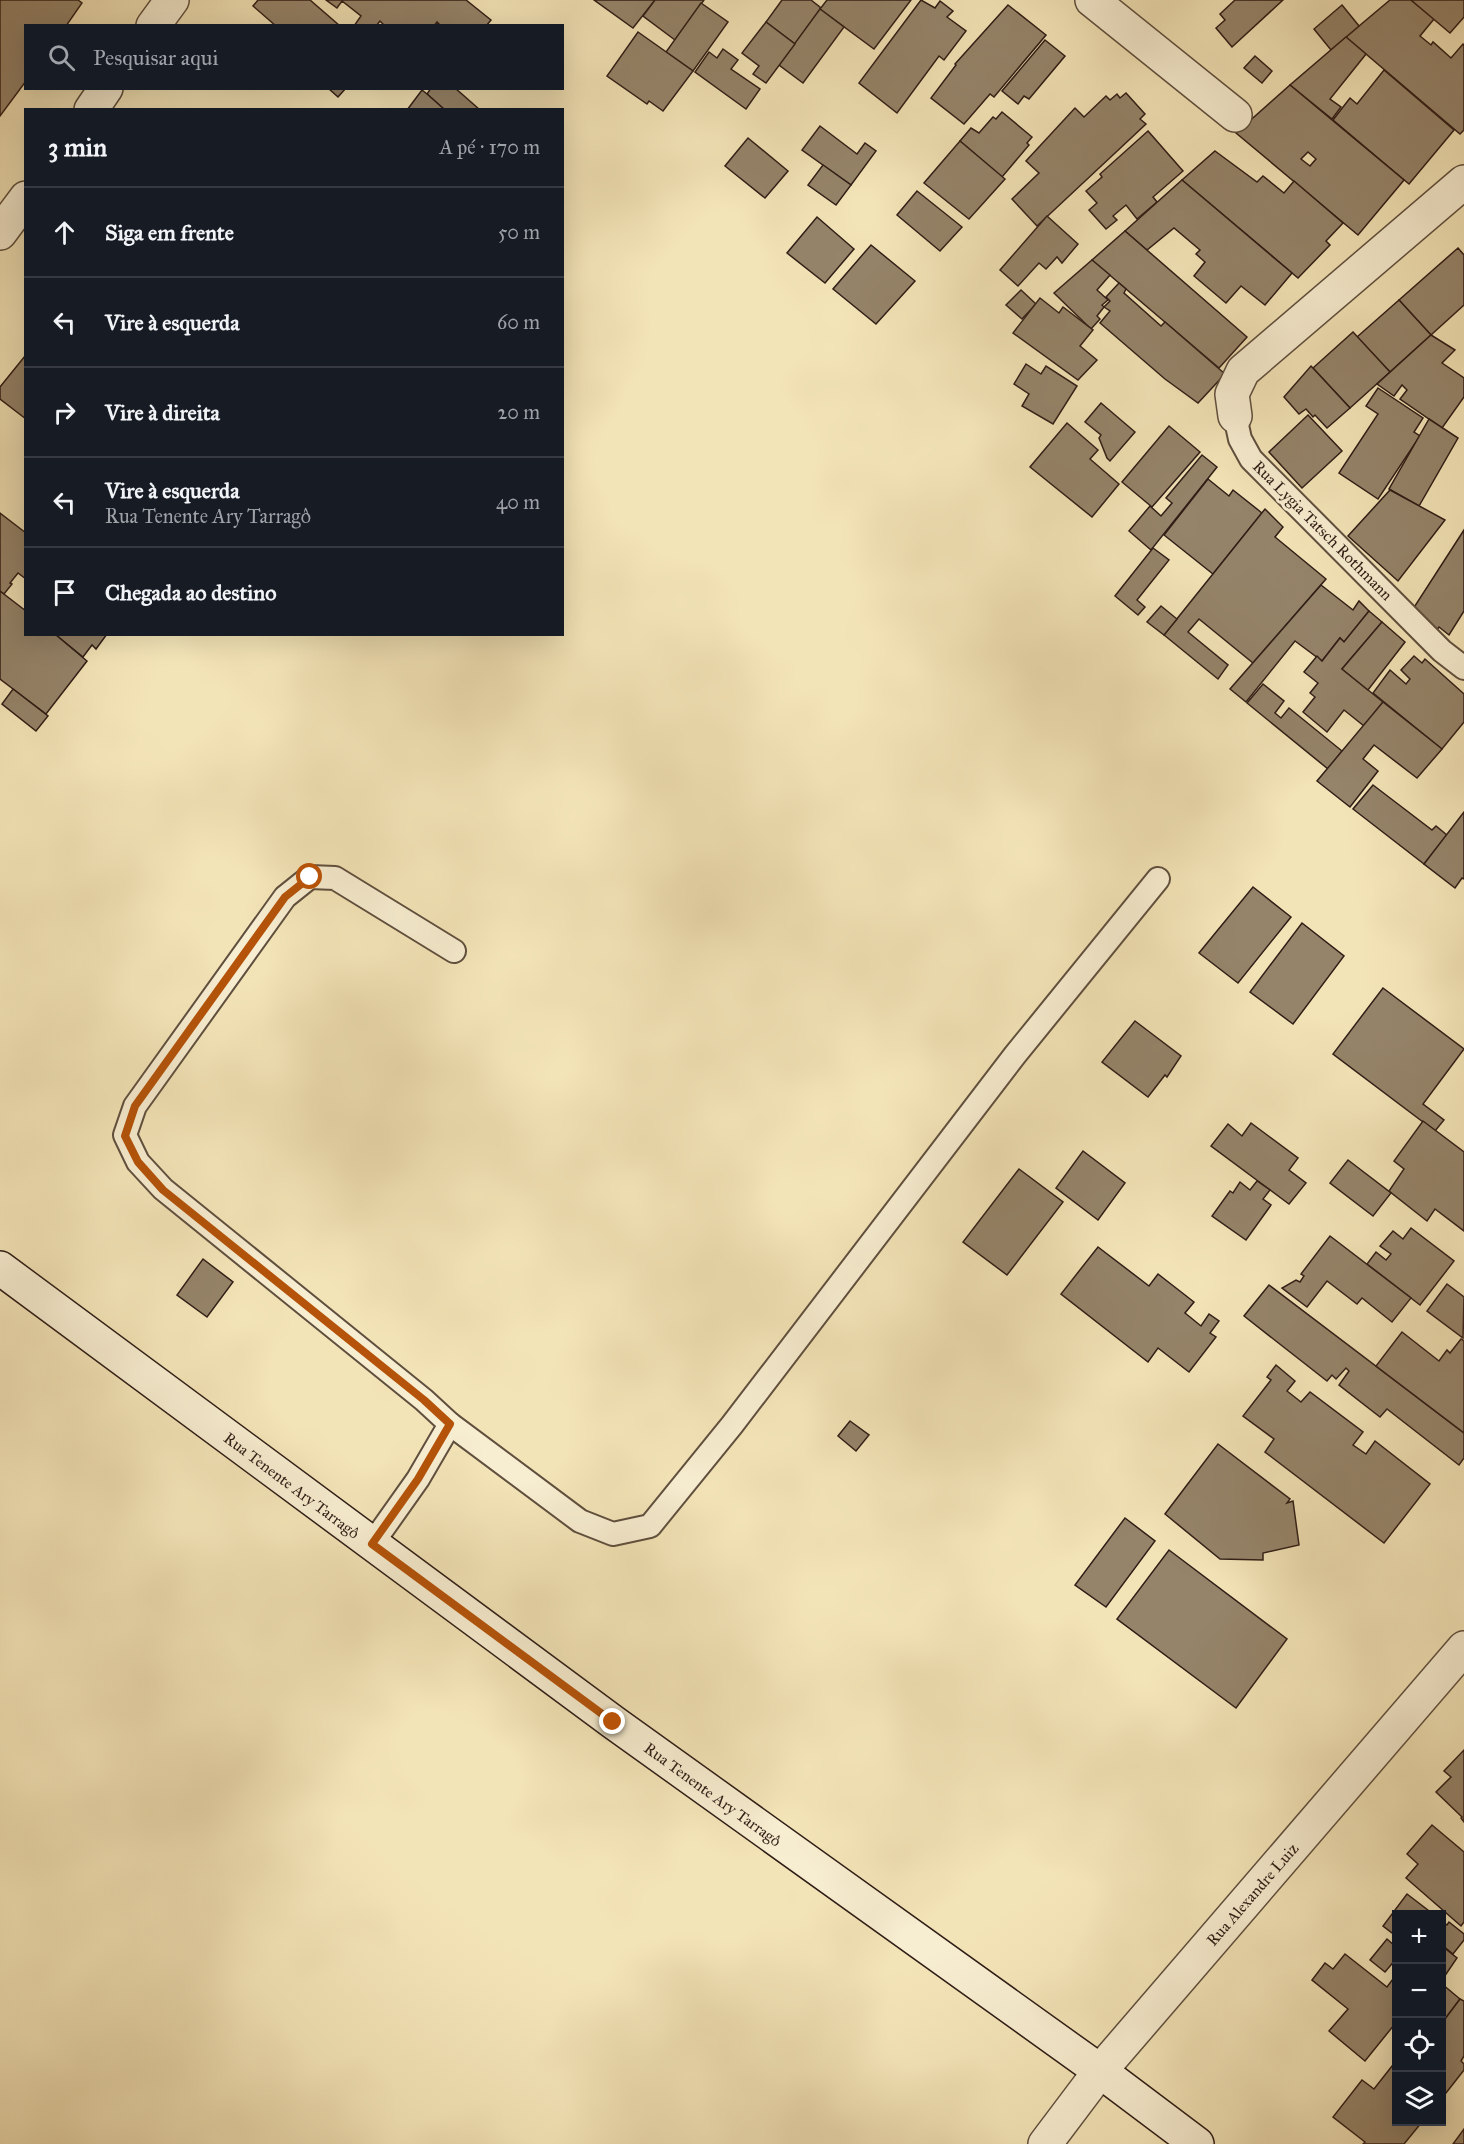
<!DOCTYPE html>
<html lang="pt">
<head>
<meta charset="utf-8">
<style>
  body { margin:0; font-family:"IM FELL Great Primer",serif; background:#242831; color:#f1f3f6 }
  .controls { position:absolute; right:18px; bottom:18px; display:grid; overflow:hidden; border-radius:0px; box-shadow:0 6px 24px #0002 }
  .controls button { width:54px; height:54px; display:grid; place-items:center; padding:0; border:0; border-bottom:2px solid #363941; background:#171b24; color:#f1f3f6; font:30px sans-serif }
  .stop { position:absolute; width:18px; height:18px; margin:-14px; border:4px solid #b45309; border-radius:50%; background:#fff }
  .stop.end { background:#b45309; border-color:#fff; box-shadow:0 2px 6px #0008 }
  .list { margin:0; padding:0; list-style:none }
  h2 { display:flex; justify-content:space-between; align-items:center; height:78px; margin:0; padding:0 24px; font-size:26px }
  h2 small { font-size:20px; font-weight:400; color:#9ea1a6 }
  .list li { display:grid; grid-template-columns:39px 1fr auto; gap:18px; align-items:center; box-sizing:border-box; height:90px; padding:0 24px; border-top:2px solid #363941 }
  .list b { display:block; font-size:22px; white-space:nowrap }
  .list p { margin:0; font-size:20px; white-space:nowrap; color:#9ea1a6 }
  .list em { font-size:20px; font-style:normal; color:#9ea1a6 }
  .icon { flex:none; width:33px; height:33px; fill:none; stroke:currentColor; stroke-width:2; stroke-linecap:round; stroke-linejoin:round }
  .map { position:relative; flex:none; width:1464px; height:2144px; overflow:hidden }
  .search { position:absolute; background:#171b24; box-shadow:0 6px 24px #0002; left:24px; top:24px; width:540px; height:66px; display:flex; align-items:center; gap:15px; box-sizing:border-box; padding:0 21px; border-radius:0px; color:#9ea1a6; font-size:22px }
  .panel { position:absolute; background:#171b24; box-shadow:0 6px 24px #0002; left:24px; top:108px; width:540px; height:528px; border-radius:0px }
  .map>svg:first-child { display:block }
  .building { fill:#95846a; stroke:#2f1d16; stroke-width:1.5; fill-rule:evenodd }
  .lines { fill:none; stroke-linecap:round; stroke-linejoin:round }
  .service-casing { stroke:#604f3e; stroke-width:26 }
  .minor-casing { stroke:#604f3e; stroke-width:36 }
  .tertiary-casing { stroke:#604f3e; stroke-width:36 }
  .secondary-casing { stroke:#2f1d16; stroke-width:36 }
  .service { stroke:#f7edd0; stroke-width:22 }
  .minor { stroke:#f7edd0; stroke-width:33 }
  .tertiary { stroke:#f7edd0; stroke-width:33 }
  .secondary { stroke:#f7edd0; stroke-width:33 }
  .route { stroke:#b45309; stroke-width:8 }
  .labels { text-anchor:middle; stroke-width:6; stroke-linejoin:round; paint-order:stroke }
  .street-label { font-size:16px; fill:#2f1d16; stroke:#f7edd0 }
</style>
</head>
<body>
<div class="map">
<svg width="1464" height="2144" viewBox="0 0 1464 2144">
  <rect width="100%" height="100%" fill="#f3e4b7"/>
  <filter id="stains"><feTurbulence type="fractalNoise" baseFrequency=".00333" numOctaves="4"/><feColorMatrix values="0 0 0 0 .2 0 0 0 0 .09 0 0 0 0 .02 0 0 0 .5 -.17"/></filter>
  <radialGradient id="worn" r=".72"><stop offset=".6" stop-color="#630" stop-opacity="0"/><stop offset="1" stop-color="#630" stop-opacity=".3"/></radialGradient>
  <g class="building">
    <path d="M0 0H78L82 3 66 26H26V81L0 116Z"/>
    <path d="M258 0H310L340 26H276L253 6Z"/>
    <path d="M326 0H466L491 20 486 26H441L437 22 434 26H385L380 21 376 26H354L361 16 342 1 337 8Z"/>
    <path d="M594 0H655L633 28Z"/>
    <path d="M655 0H704L675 40 643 16Z"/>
    <path d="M782 0H811L821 8 795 44 766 22Z"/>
    <path d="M827 0H911L874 49 820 9Z"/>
    <path d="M921 0 935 8 940 1 953 11 947 17 966 31 944 60 939 56 897 113 859 83Z"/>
    <path d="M1235 0H1283L1232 47 1216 28 1225 20 1220 14Z"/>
    <path d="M1390 0H1411L1434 19 1420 36 1431 45 1433 42 1451 58 1463 44 1464 46V130L1460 134 1346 37Z"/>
    <path d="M1411 0H1464V17L1450 33Z"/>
    <path d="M701 3 728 22 693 71 666 52Z"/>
    <path d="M1008 5 1046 35 994 97 990 94 964 124 931 98 956 65 955 64Z"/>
    <path d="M1342 5 1359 26 1331 50 1314 29Z"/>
    <path d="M820 9 844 27 803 83 779 65Z"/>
    <path d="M766 22 795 44 766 83 753 74 759 66 742 53Z"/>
    <path d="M638 32 693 71 663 111 649 101 647 104 607 76Z"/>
    <path d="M1346 37 1366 54 1330 99 1341 107 1332 119 1290 85Z"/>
    <path d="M1045 40 1065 56 1029 99 1024 96 1018 104 1002 91Z"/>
    <path d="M723 49 738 60 731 69 760 89 746 109 695 72 709 52 717 58Z"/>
    <path d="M1255 56 1272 71 1262 83 1244 68Z"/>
    <path d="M1384 70 1454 130 1409 184 1333 120 1350 98 1357 104Z"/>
    <path d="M1290 85 1404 180 1358 235 1236 133ZM1308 152 1316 159 1310 166 1301 159Z"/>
    <path d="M328 88H346L338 97Z"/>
    <path d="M431 88H455L480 110H445L427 94Z"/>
    <path d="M422 90 427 94 445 110H407Z"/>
    <path d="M1126 93 1145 114 1140 119 1146 124 1037 226 1012 199 1039 173 1026 161 1075 108 1084 117 1106 96 1110 100 1117 94 1120 98Z"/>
    <path d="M1002 112 1032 137 1027 143 1029 145 1002 177 960 141 971 128 979 133 993 117 996 119Z"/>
    <path d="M820 126 857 154 865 143 876 151 851 185 802 150Z"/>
    <path d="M1148 131 1183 171 1153 197 1157 202 1137 219 1126 205 1113 216 1117 220 1106 229 1089 210 1097 203 1086 191 1102 177 1100 174Z"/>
    <path d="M748 138 788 171 765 198 725 166Z"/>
    <path d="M960 141 1005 179 969 219 924 183Z"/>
    <path d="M1215 151 1257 182 1263 176 1284 193 1294 181 1343 223 1326 241 1330 245 1298 278 1182 180Z"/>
    <path d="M823 165 851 185 836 205 808 185Z"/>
    <path d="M1182 180 1292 273 1265 305 1241 286 1226 303 1194 276 1205 262 1196 254 1200 250 1174 228 1147 250 1125 231Z"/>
    <path d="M917 191 962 227 940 251 897 215Z"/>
    <path d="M1047 216 1078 244 1062 263 1057 257 1046 269 1039 263 1018 286 1000 270Z"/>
    <path d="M817 217 854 249 825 283 787 253Z"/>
    <path d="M1125 231 1247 337 1219 368 1092 260Z"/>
    <path d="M871 245 915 281 876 324 833 289Z"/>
    <path d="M1458 248 1464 255V305L1431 335 1399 300Z"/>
    <path d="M1092 260 1110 275 1097 290 1108 300 1102 305 1104 307 1097 316 1100 319 1091 329 1054 293Z"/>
    <path d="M1119 283 1126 289 1124 293 1161 326 1165 322 1225 374 1198 403 1165 379 1100 323 1110 311 1104 307 1110 301 1106 297Z"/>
    <path d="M1021 290 1036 304 1022 319 1006 305Z"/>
    <path d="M1040 298 1059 313 1063 307 1093 330 1080 346 1097 360 1078 380 1013 333Z"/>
    <path d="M1399 300 1431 335 1390 372 1357 337Z"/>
    <path d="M1353 332 1390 372 1350 408 1313 368Z"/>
    <path d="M1431 335 1455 350 1442 363 1464 378V397L1442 428 1400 399 1407 390 1402 385 1394 396 1377 384Z"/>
    <path d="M25 356H26V419L0 399V387Z"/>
    <path d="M1026 364 1041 374 1046 366 1077 386 1053 424 1022 406 1029 394 1014 384Z"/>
    <path d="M1311 366 1350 408 1327 428 1315 415 1313 417 1306 409 1299 414 1284 397Z"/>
    <path d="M1378 388 1423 418 1414 432 1420 436 1378 499 1339 473 1378 414 1366 406Z"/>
    <path d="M1101 403 1135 432 1110 461 1107 458 1099 438 1101 435 1085 422Z"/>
    <path d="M1308 415 1342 451 1302 488 1269 452Z"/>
    <path d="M1429 419 1458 438 1419 506 1389 489Z"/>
    <path d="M1067 423 1098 450 1090 459 1119 484 1092 517 1030 467Z"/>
    <path d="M1169 426 1200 452 1152 507 1122 482Z"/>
    <path d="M1202 455 1217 467 1151 550 1129 531 1150 506 1161 516 1172 503 1166 498Z"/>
    <path d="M1208 479 1229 496 1233 490 1262 513 1213 574 1164 535Z"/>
    <path d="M1390 490 1445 520 1398 581 1348 536Z"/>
    <path d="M1265 509 1283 527 1275 537 1326 579 1253 663 1199 619 1188 632 1228 665 1218 679 1164 635Z"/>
    <path d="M0 513 26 533V579L18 573 10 583 12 584 4 594 0 591Z"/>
    <path d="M1464 530V611L1449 635 1439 627 1436 631 1411 612Z"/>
    <path d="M1153 548 1169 560 1137 600 1145 607 1138 615 1115 596Z"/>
    <path d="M1321 585 1353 610 1359 601 1369 611 1344 642 1340 638 1322 661 1295 641 1246 702 1230 689Z"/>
    <path d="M0 591 26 611V634H55L87 661 46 714 0 679Z"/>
    <path d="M1161 606 1177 619 1164 635 1147 622Z"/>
    <path d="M1369 611 1382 622 1342 669 1383 702 1364 726 1344 710 1327 732 1303 712 1315 697 1310 693 1318 683 1304 672 1317 656 1322 661 1340 638 1344 642Z"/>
    <path d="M1382 622 1405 642 1368 690 1342 669Z"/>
    <path d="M55 634H107L96 649 92 645 83 657Z"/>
    <path d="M1414 656 1422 663 1425 659 1464 694V722L1442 749 1373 693 1390 670 1406 684 1410 679 1401 670Z"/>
    <path d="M1263 684 1284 701 1275 713 1281 718 1289 708 1342 751 1328 769 1247 703Z"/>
    <path d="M13 689 48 716 36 731 2 704Z"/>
    <path d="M1383 702 1442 749 1417 778 1374 745 1363 759 1378 771 1350 807 1317 781Z"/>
    <path d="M1373 785 1432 830 1436 826 1447 835 1424 864 1353 809Z"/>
    <path d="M1464 812V879L1462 878 1455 888 1424 864Z"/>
    <path d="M1253 887 1291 917 1238 983 1199 953Z"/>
    <path d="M1302 923 1344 956 1293 1024 1250 992Z"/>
    <path d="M1383 988 1464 1049 1423 1104 1444 1120 1435 1131 1333 1054Z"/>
    <path d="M1135 1021 1181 1056 1167 1077 1165 1075 1148 1097 1102 1062Z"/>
    <path d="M1423 1121 1464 1152V1231L1435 1209 1427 1221 1389 1191 1404 1169 1394 1161Z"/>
    <path d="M1251 1123 1298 1158 1289 1170 1306 1183 1289 1204 1211 1146 1228 1124 1242 1136Z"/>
    <path d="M1083 1151 1125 1183 1098 1220 1056 1188Z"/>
    <path d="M1348 1160 1391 1193 1373 1216 1330 1183Z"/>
    <path d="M1019 1169 1063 1202 1007 1275 963 1242Z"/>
    <path d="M1257 1181 1270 1190 1263 1199 1271 1205 1246 1240 1212 1216 1230 1191 1233 1193 1240 1182 1250 1190Z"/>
    <path d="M1411 1228 1454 1261 1420 1305 1367 1264 1376 1252 1386 1260 1391 1254 1380 1246 1393 1231 1403 1239Z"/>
    <path d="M1330 1236 1411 1298 1392 1322 1362 1298 1357 1304 1327 1281 1307 1307 1282 1288 1296 1280 1300 1282 1304 1276 1301 1274Z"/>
    <path d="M1098 1247 1149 1286 1158 1274 1194 1302 1185 1313 1201 1326 1209 1314 1219 1321 1210 1333 1216 1337 1189 1372 1158 1348 1148 1362 1061 1294Z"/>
    <path d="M203 1259 233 1282 207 1317 177 1295Z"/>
    <path d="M1447 1284 1464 1297 1463 1338 1427 1311Z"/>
    <path d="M1269 1285 1464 1433V1458L1459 1465 1387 1409 1380 1417 1339 1385 1349 1371 1346 1368 1336 1379 1332 1375 1327 1381 1244 1316Z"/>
    <path d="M1402 1332 1439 1361 1447 1350 1450 1353 1461 1339 1464 1341V1433L1376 1366Z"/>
    <path d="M1276 1365 1295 1381 1287 1391 1301 1402 1310 1392 1363 1432 1353 1445 1366 1454 1375 1441 1430 1484 1384 1543 1265 1452 1274 1439 1243 1416 1271 1380 1267 1377Z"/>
    <path d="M850 1421 869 1435 856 1451 838 1436Z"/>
    <path d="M1218 1444 1290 1499 1287 1503 1293 1501 1299 1545 1263 1553V1560L1220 1559 1165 1514Z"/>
    <path d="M1125 1518 1155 1541 1106 1607 1075 1585Z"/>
    <path d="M1169 1550 1287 1639 1236 1708 1117 1619Z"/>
    <path d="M1464 1750V1822L1461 1818 1462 1817 1436 1792 1451 1777 1444 1771Z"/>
    <path d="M1432 1825 1464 1852V1922L1461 1926 1406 1878 1418 1864 1407 1854Z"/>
    <path d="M1407 1894 1433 1914H1396V1936L1383 1926Z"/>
    <path d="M1442 1921 1447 1925 1449 1922 1464 1934V1940L1453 1954 1442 1945Z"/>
    <path d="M1387 1939 1396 1947V1959L1385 1972 1370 1960Z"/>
    <path d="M1442 1946 1457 1958 1442 1980Z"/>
    <path d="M1345 1954 1387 1987 1396 1975V2027L1394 2025 1365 2061 1329 2031 1348 2009 1312 1980 1325 1963 1333 1969Z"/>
    <path d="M1442 1984 1460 1999 1442 2023Z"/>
    <path d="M1460 1999 1464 2001V2056L1461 2061 1464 2064V2070L1442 2098V2023Z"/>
    <path d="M1396 2061V2122H1422L1404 2144H1363L1365 2142 1333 2117 1362 2080 1374 2089Z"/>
    <path d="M1464 2129V2144H1453Z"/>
  </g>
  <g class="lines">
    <g class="service-casing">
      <g id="service">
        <path d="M1235 416 1240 439 1251 459 1442 651 1464 668"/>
        <path d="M450 1424 580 1521 613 1534 650 1526 732 1425 1015 1055 1158 879"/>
        <path d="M372 1544 418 1479 450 1424 424 1400 163 1189 138 1162 125 1135 135 1106 285 897 310 877 335 878 454 951"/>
      </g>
    </g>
    <g class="minor-casing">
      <g id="minor">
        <path d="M1092 0 1235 115"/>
        <path d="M153 26 172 0"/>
        <path d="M91 110 106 88"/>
        <path d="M0 233 26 198"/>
        <path d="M1235 416 1232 394 1243 371 1464 182"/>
      </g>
    </g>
    <g class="tertiary-casing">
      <path id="tertiary" d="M1045 2144 1100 2071 1464 1648"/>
    </g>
    <g class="secondary-casing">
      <path id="secondary" d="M0 1268 613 1722 1100 2071 1197 2144"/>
    </g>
    <use href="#service" class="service"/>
    <use href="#minor" class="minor"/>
    <use href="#tertiary" class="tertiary"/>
    <use href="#secondary" class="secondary"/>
  </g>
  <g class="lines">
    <path class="route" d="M310 877 285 897 135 1106 125 1136 138 1162 163 1190 424 1400 450 1424 418 1479 372 1544 613 1722"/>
  </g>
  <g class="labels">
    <g class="street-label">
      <text transform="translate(1323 530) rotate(45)" y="6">Rua Lygia Tatsch Rothmann</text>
      <text transform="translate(292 1485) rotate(37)" y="6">Rua Tenente Ary Tarragô</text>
      <text transform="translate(713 1794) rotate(36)" y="6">Rua Tenente Ary Tarragô</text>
      <text transform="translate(1252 1894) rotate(-49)" y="6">Rua Alexandre Luiz</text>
    </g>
  </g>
  <rect width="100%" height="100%" filter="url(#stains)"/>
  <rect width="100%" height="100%" fill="url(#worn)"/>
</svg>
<div class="controls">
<button>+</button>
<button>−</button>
<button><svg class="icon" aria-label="locate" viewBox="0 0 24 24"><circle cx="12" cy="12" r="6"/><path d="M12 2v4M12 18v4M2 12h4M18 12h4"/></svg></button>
<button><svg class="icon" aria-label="layers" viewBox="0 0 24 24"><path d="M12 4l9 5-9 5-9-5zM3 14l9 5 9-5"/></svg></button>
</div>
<div class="stop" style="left:310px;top:877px"></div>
<div class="stop end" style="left:613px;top:1722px"></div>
<div class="search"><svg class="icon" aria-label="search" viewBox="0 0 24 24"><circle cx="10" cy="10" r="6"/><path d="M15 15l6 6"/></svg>Pesquisar aqui</div>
<section class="panel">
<h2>3 min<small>A pé · 170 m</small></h2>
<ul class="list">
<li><svg class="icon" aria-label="ahead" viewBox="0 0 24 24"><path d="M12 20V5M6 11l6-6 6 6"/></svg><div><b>Siga em frente</b></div><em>50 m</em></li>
<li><svg class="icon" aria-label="left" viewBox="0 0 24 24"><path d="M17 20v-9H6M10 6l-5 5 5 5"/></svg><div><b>Vire à esquerda</b></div><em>60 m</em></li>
<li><svg class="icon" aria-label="right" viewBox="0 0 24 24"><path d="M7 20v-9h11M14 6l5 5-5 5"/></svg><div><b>Vire à direita</b></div><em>20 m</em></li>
<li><svg class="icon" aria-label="left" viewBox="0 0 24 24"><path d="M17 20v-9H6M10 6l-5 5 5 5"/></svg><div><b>Vire à esquerda</b><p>Rua Tenente Ary Tarragô</p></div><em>40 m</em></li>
<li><svg class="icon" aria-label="arrive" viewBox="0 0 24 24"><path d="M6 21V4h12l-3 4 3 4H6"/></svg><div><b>Chegada ao destino</b></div></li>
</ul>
</section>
</div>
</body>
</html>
